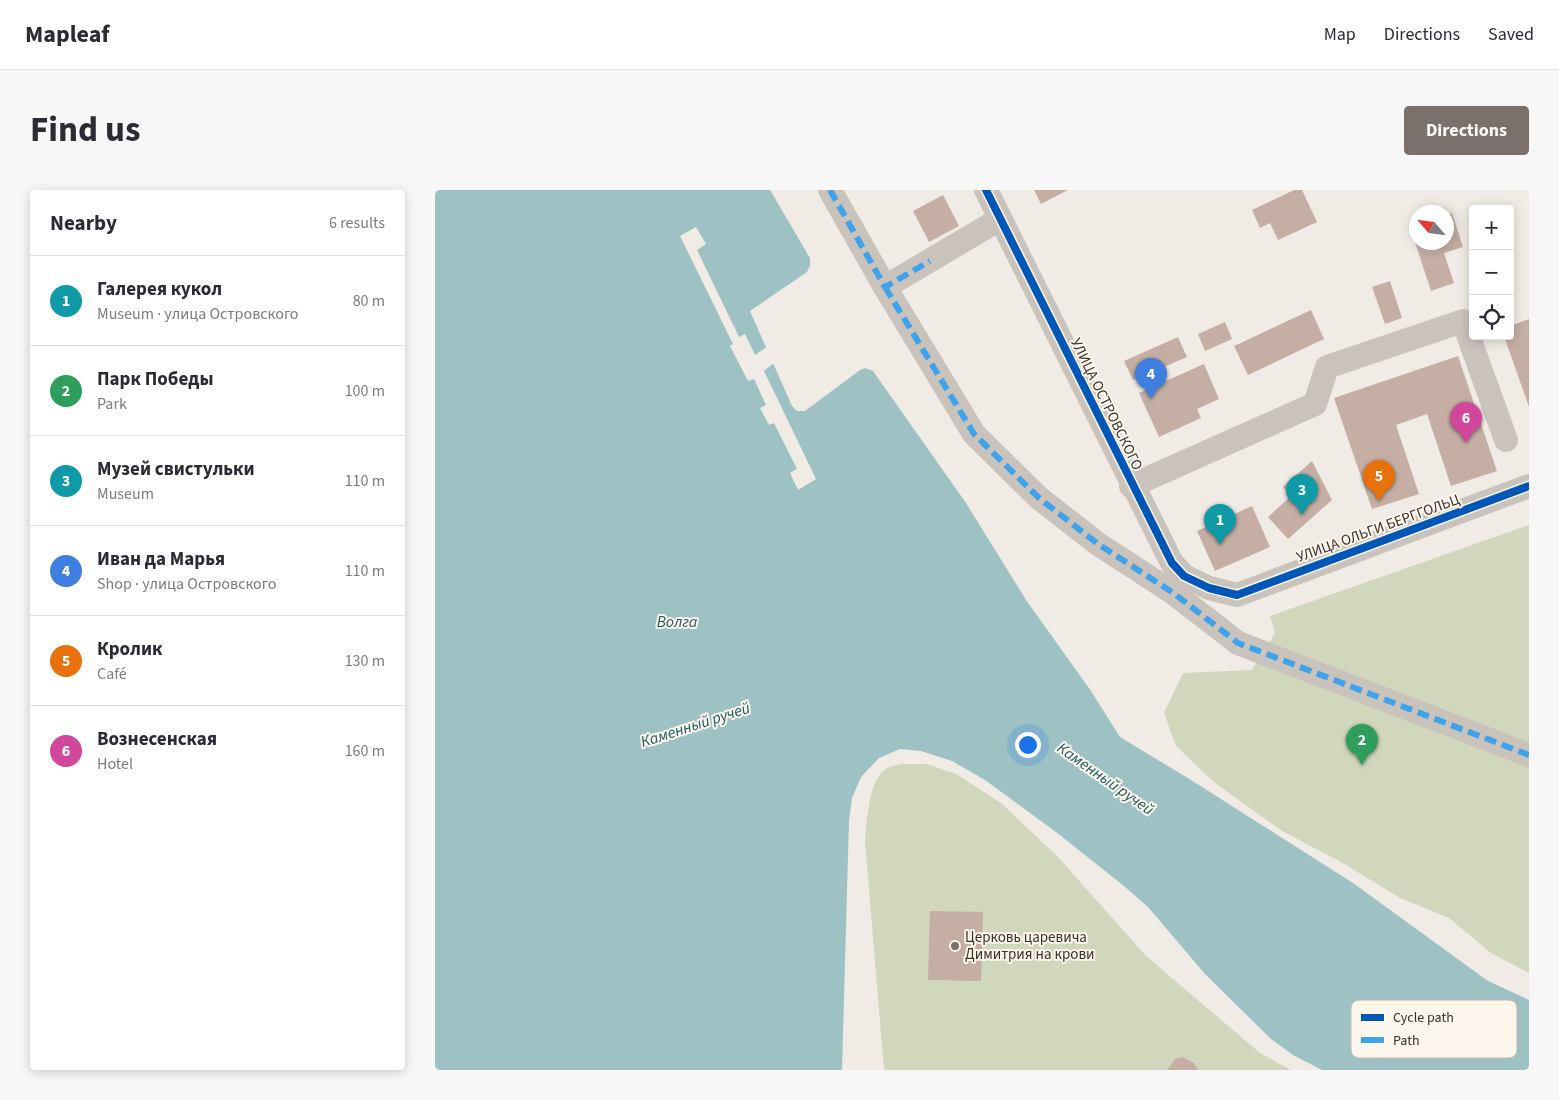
<!DOCTYPE html>
<html lang="en">
<head>
<meta charset="utf-8">
<style>
  body { margin:0; font-family:"Source Sans 3",sans-serif; background:#f7f7f7; color:#2b2b33 }
  .controls { position:absolute; right:15px; top:15px; display:grid; overflow:hidden; border-radius:5px; box-shadow:0 2px 12px #0003 }
  .controls button { width:45px; height:45px; display:grid; place-items:center; padding:0; border:0; border-bottom:1px solid #e1e1e2; background:#fff; color:#2b2b33; font:25px sans-serif }
  .compass { position:absolute; left:974px; top:15px; width:45px; height:45px; border-radius:50%; background:#fff; box-shadow:0 2px 12px #0003; rotate:298deg }
  .you { position:absolute; left:592px; top:554px; width:18px; height:18px; margin:-12px; border:4px solid #fff; border-radius:50%; background:#1a73e8; box-shadow:0 0 0 8px #1a73e833 }
  .badge { display:grid; place-items:center; width:32px; height:32px; border-radius:50%; background:#7a716a; color:#fff; font-size:16px; font-weight:700 }
  .pin { position:absolute; translate:-50% -41px; filter:drop-shadow(0 1px 2px #0008) }
  .pin::after { content:''; position:absolute; top:26px; width:18px; height:15px; background:inherit; clip-path:polygon(0 0,100% 0,50% 100%) }
  .list { margin:0; padding:0; list-style:none }
  h2 { display:flex; justify-content:space-between; align-items:center; height:65px; margin:0; padding:0 20px; font-size:21px }
  h2 small { font-size:16px; font-weight:400; color:#7c7c81 }
  .list li { display:grid; grid-template-columns:32px 1fr auto; gap:15px; align-items:center; box-sizing:border-box; height:90px; padding:0 20px; border-top:1px solid #e1e1e2 }
  .list b { display:block; font-size:19px; white-space:nowrap }
  .list p { margin:0; font-size:16px; white-space:nowrap; color:#7c7c81 }
  .list em { font-size:16px; font-style:normal; color:#7c7c81 }
  .icon { flex:none; width:28px; height:28px; fill:none; stroke:currentColor; stroke-width:2; stroke-linecap:round; stroke-linejoin:round }
  .map { position:relative; flex:none; width:1094px; height:880px; overflow:hidden; border-radius:5px }
  header { display:flex; align-items:center; gap:30px; box-sizing:border-box; height:70px; padding:0 25px; background:#fff; border-bottom:1px solid #e1e1e2 }
  header strong { font-size:24px }
  nav { display:flex; gap:28px; margin-inline-start:auto; font-size:18px }
  .intro { display:flex; align-items:center; justify-content:space-between; box-sizing:border-box; height:120px; padding:0 30px }
  h1 { margin:0; font-size:35px }
  .button { padding:12px 22px; border-radius:5px; background:#7a716a; color:#fff; font-size:18px; font-weight:700 }
  main { display:flex; gap:30px; padding:0 30px }
  aside { flex:1; background:#fff; border-radius:5px; box-shadow:0 2px 12px #0003 }
  .map>svg:first-child { display:block }
  .green { fill:#d0d7bd }
  .water { fill:#9ec2c3 }
  .pier { fill:#f0ebe4 }
  .building { fill:#c5afa4 }
  .lines { fill:none; stroke-linecap:round; stroke-linejoin:round }
  .minor { stroke:#cac3bc; stroke-width:24 }
  .quiet { stroke:#3fa3eb; stroke-width:6; stroke-dasharray:12 6; stroke-linecap:butt }
  .cycleway-casing { stroke:#fcf5ec; stroke-width:11 }
  .cycleway { stroke:#0057b8; stroke-width:8 }
  .poi-dot { fill:#7a716a; stroke:#fcf5ec; stroke-width:2 }
  .labels { text-anchor:middle; stroke-width:4; stroke-linejoin:round; paint-order:stroke }
  .street-label { font-size:15px; fill:#3b3029; stroke:#fcf5ec }
  .poi-label { font-size:15px; fill:#3b3029; stroke:#fcf5ec; text-anchor:start }
  .water-label { font-size:16px; font-style:italic; fill:#1a5961; stroke:#fcf5ec }
  .key { fill:#fcf5ec; stroke:#c2bab2; stroke-width:1 }
  .key-label { font-size:14px; fill:#3b3029 }
</style>
</head>
<body>
<header>
<strong>Mapleaf</strong>
<nav><a>Map</a><a>Directions</a><a>Saved</a></nav>
</header>
<div class="intro"><h1>Find us</h1><a class="button">Directions</a></div>
<main>
<aside>
<h2>Nearby<small>6 results</small></h2>
<ul class="list">
<li><span class="badge" style="background:#0f9aa8">1</span><div><b>Галерея кукол</b><p>Museum · улица Островского</p></div><em>80 m</em></li>
<li><span class="badge" style="background:#2e9e5b">2</span><div><b>Парк Победы</b><p>Park</p></div><em>100 m</em></li>
<li><span class="badge" style="background:#0f9aa8">3</span><div><b>Музей свистульки</b><p>Museum</p></div><em>110 m</em></li>
<li><span class="badge" style="background:#3f7fe0">4</span><div><b>Иван да Марья</b><p>Shop · улица Островского</p></div><em>110 m</em></li>
<li><span class="badge" style="background:#e8710a">5</span><div><b>Кролик</b><p>Café</p></div><em>130 m</em></li>
<li><span class="badge" style="background:#d1479c">6</span><div><b>Вознесенская</b><p>Hotel</p></div><em>160 m</em></li>
</ul>
</aside>
<div class="map">
<svg width="1094" height="880" viewBox="0 0 1094 880">
  <rect width="100%" height="100%" fill="#f0ebe4"/>
  <g class="green">
    <path d="M1094 335V783L1056 763 1014 728 965 708 906 672 847 641 780 593 741 556 729 523 748 483 817 480 840 443 835 426Z"/>
    <path d="M467 574H492L521 584 566 613 622 666 711 766 825 863 856 880H449L430 651C432 632 433 590 451 579 456 576 462 575 467 574Z"/>
  </g>
  <path class="water" d="M0 0H335L375 68V75L372 82 315 121 357 216 362 221H370L425 180 430 178 438 181 531 313 591 410 656 501 685 547 756 590 918 693 1053 791 1094 810V880H887L858 865 836 849 770 784 713 717 689 696 621 642 550 590 517 571 486 561 465 559 444 568 426 587 417 608 414 631 407 880H0Z"/>
  <path class="pier" d="M261 37 271 54 262 60 304 147 310 144 320 165 332 157 339 173 329 181 381 289 363 300 355 283 362 279 339 233 334 235 325 218 331 215 319 189 313 191 295 156 298 154 245 46Z"/>
  <g class="building">
    <path d="M599 0H633L606 14Z"/>
    <path d="M859 0H867L882 32 843 50 835 33 825 38 817 20Z"/>
    <path d="M508 5 524 36 494 52 478 21Z"/>
    <path d="M1017 23 1028 57 1009 63 1019 93 996 101 975 37 982 35V52H1012V25Z"/>
    <path d="M955 91 967 128 950 134 937 97Z"/>
    <path d="M876 120 889 149 813 185 799 156Z"/>
    <path d="M1094 129V217L1069 146H1075V136Z"/>
    <path d="M790 132 797 149 770 161 763 144Z"/>
    <path d="M743 147 752 167 698 190 689 171Z"/>
    <path d="M1023 166 1062 281 1016 296 992 224 961 235 984 304 937 319 899 208Z"/>
    <path d="M769 174 784 209 762 219 766 228 724 247 704 203Z"/>
    <path d="M877 271 897 310 853 349 833 327 856 306 848 297Z"/>
    <path d="M817 316 835 357 780 381 762 341Z"/>
    <path d="M495 721 548 722 546 791 493 790Z"/>
    <path d="M747 867 759 873 763 880H732L740 869Z"/>
  </g>
  <g class="lines">
    <g class="minor">
      <path d="M395 0 450 97 565 29"/>
      <path d="M551 0 737 373 749 386 774 398 802 405 1094 296"/>
      <path d="M450 97 539 244 604 308 663 354 737 402 803 453 1094 565"/>
      <path d="M696 296 880 214 892 177 1028 131 1071 250"/>
    </g>
    <g class="quiet">
      <path d="M395 0 450 97 495 71"/>
      <path d="M450 97 539 244 604 308 663 354 737 402 803 453 1094 565"/>
    </g>
    <g class="cycleway-casing">
      <path id="cycleway" d="M551 0 737 373 749 386 774 398 802 405 1094 296"/>
    </g>
    <use href="#cycleway" class="cycleway"/>
  </g>
  <circle class="poi-dot" cx="520" cy="756" r="5"/>
  <g class="labels">
    <g class="street-label">
      <text transform="translate(672 214) rotate(64)" y="5">УЛИЦА ОСТРОВСКОГО</text>
      <text transform="translate(943 338) rotate(-20)" y="5">УЛИЦА ОЛЬГИ БЕРГГОЛЬЦ</text>
    </g>
    <g class="poi-label">
      <text x="530" y="752">Церковь царевича<tspan x="530" dy="17">Димитрия на крови</tspan></text>
    </g>
    <g class="water-label">
      <text x="242" y="437">Волга</text>
      <text transform="translate(260 534) rotate(-18)" y="6">Каменный ручей</text>
      <text transform="translate(671 588) rotate(35)" y="6">Каменный ручей</text>
    </g>
  </g>
  <rect x="916" y="810" width="166" height="58" rx="8" class="key"/>
  <rect x="926" y="824" width="23" height="7" fill="#0057b8"/>
  <rect x="926" y="847" width="23" height="6" fill="#3fa3eb"/>
  <g class="key-label">
    <text x="958" y="832">Cycle path</text>
    <text x="958" y="855">Path</text>
  </g>
</svg>
<div class="controls">
<button>+</button>
<button>−</button>
<button><svg class="icon" aria-label="locate" viewBox="0 0 24 24"><circle cx="12" cy="12" r="6"/><path d="M12 2v4M12 18v4M2 12h4M18 12h4"/></svg></button>
</div>
<svg class="compass" viewBox="-18 -18 36 36"><path d="M0-13l5 13h-10z" fill="#e53935"/><path d="M0 13l5-13h-10z" fill="#7c7c81"/></svg>
<div class="you"></div>
<div class="pin badge" style="left:785px;top:355px;background:#0f9aa8">1</div>
<div class="pin badge" style="left:927px;top:575px;background:#2e9e5b">2</div>
<div class="pin badge" style="left:867px;top:325px;background:#0f9aa8">3</div>
<div class="pin badge" style="left:716px;top:209px;background:#3f7fe0">4</div>
<div class="pin badge" style="left:944px;top:311px;background:#e8710a">5</div>
<div class="pin badge" style="left:1031px;top:253px;background:#d1479c">6</div>
</div>
</main>
</body>
</html>
